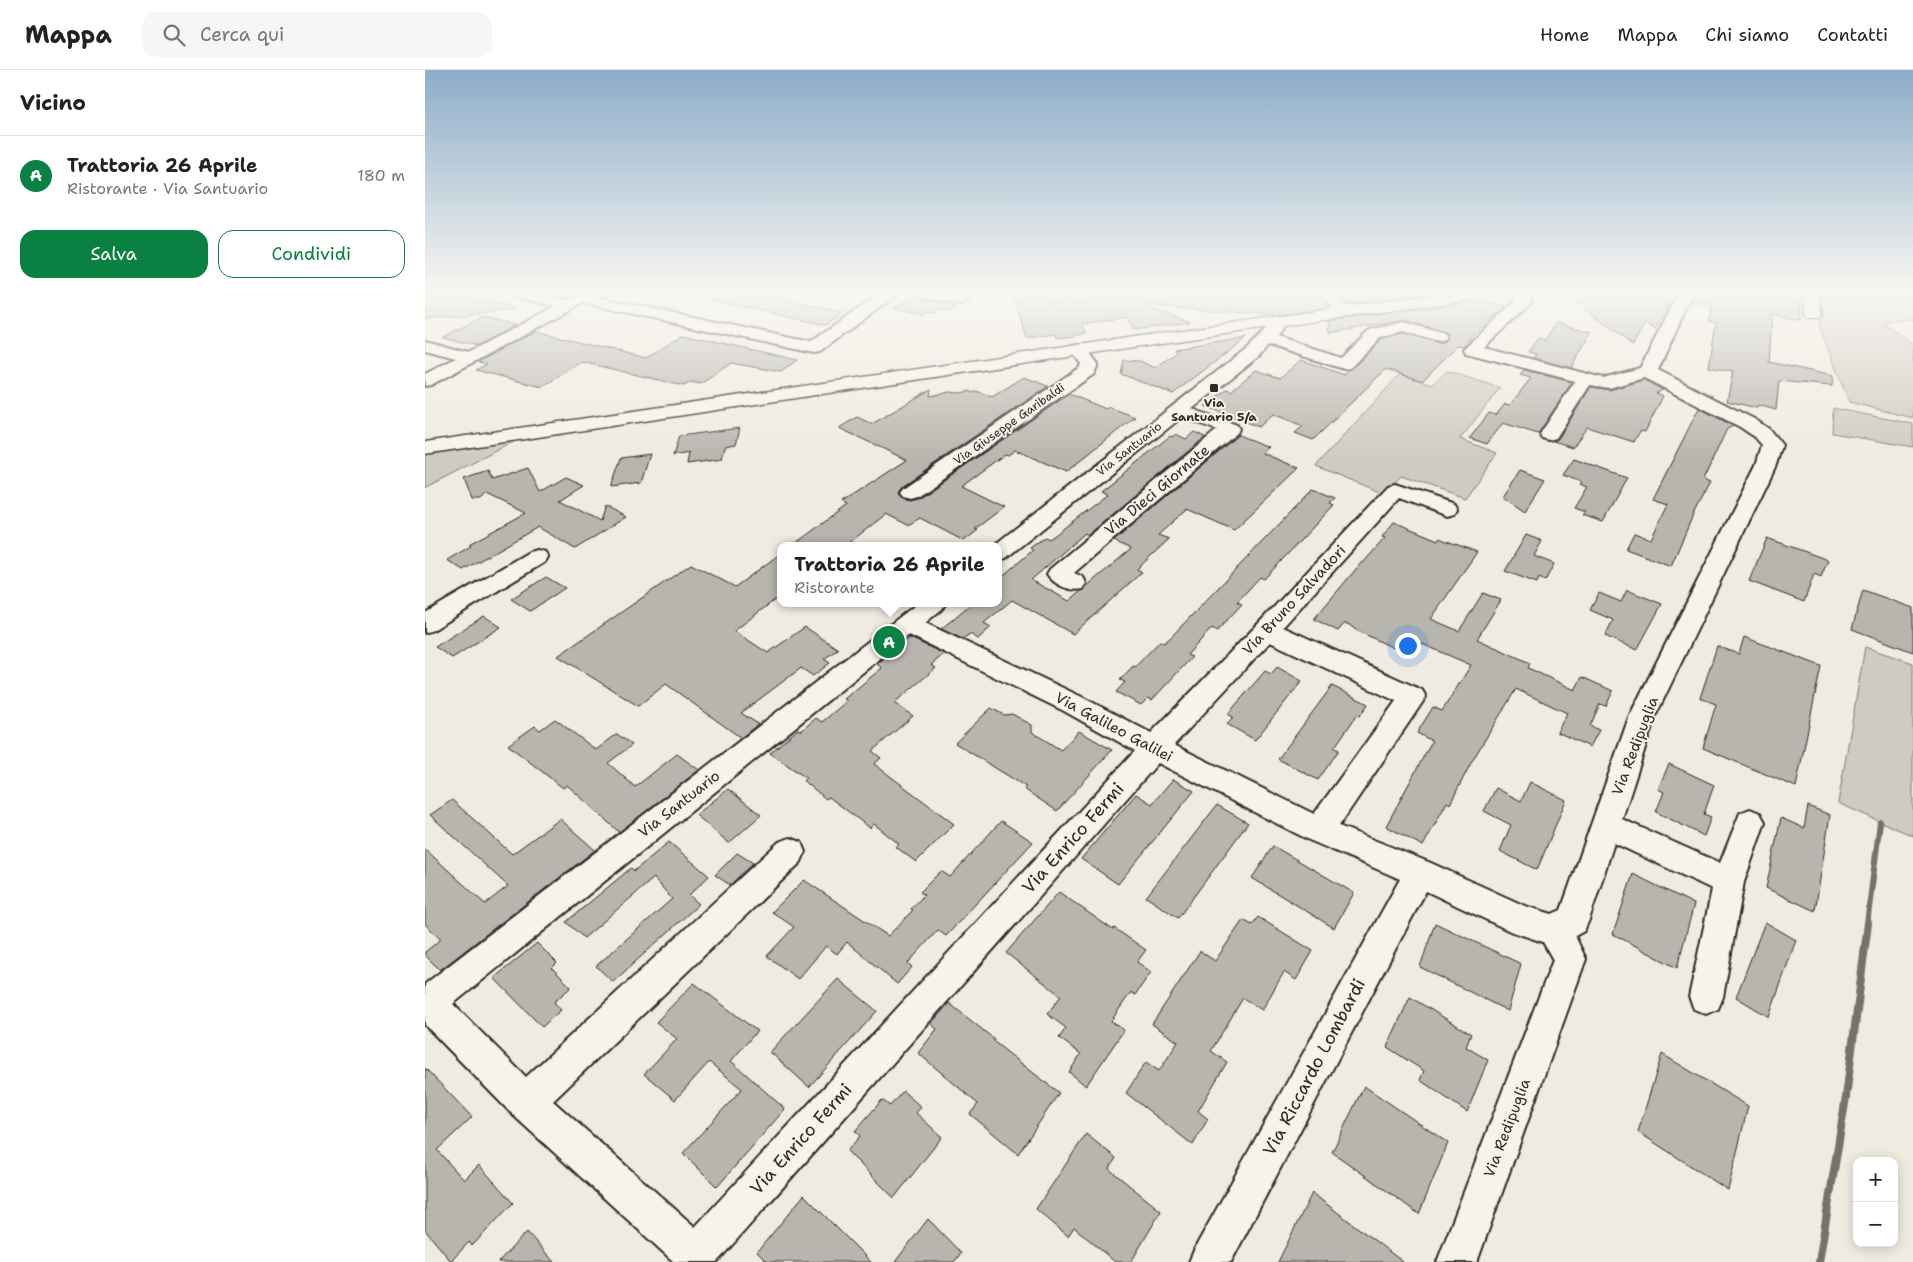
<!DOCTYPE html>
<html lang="it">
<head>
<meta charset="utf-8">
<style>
  body { margin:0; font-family:"Shantell Sans",sans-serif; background:#f6f6f6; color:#222 }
  .controls { position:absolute; right:15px; bottom:15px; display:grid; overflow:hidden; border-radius:10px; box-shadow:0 2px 12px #0003 }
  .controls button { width:45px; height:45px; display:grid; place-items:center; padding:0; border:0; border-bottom:1px solid #e0e0e0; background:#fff; color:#222; font:25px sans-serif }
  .you { position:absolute; left:982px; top:575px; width:18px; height:18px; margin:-12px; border:4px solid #fff; border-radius:50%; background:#1a73e8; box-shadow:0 0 0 8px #1a73e833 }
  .badge { display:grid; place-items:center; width:32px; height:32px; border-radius:50%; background:#0b8043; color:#fff; font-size:16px; font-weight:700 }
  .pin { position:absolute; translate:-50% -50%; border:2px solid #fff; box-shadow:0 1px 5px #0006 }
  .popup { position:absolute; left:352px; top:472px; width:225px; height:65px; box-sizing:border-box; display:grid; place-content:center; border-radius:10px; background:#fff; filter:drop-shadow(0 1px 4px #0005); font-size:16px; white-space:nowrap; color:#767676 }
  .popup b { font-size:19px; color:#222 }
  .popup::after { content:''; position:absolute; left:50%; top:100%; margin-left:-10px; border:10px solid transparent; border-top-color:#fff }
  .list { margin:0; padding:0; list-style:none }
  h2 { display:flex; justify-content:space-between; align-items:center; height:65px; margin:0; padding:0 20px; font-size:21px }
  h2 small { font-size:16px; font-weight:400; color:#767676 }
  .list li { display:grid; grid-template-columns:32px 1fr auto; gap:15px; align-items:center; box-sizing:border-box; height:80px; padding:0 20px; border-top:1px solid #e0e0e0 }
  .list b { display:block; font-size:19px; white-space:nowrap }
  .list p { margin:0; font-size:16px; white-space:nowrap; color:#767676 }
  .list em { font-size:16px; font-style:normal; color:#767676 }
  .actions { display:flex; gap:10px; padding:15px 20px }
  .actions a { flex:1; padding:11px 0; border:1px solid #0b8043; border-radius:15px; text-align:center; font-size:18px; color:#0b8043 }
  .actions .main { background:#0b8043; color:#fff }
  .icon { flex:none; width:28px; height:28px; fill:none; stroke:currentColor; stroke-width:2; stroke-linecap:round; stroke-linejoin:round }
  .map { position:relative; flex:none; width:1488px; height:1192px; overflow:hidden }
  header { display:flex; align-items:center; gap:30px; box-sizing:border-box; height:70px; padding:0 25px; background:#fff; border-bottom:1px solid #e0e0e0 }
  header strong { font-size:24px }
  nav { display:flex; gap:28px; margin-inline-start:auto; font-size:18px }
  .search { width:350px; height:45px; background:#f6f6f6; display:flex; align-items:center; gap:12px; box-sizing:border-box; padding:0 18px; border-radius:15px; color:#767676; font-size:19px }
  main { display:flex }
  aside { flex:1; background:#fff }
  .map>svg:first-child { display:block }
  .green { fill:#cfcbc2; stroke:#7d7b76 }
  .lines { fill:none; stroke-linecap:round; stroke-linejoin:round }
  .stream-far1 { stroke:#74726e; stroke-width:6 }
  .stream { stroke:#74726e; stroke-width:8 }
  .building { fill:#b8b5ae; stroke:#2b2b2b }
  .minor-casing { stroke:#2b2b2b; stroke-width:4 }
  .major-casing { stroke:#2b2b2b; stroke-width:3 }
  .minor { fill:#f7f3e8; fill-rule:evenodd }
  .major { fill:#f7f3e8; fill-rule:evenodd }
  .poi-dot { fill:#2b2b2b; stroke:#f7f3e8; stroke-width:2 }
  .labels { text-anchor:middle; stroke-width:4; stroke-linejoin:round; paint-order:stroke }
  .far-poi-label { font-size:12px; font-weight:bold; fill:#2b2b2b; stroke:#f7f3e8 }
  .far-street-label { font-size:12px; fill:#2b2b2b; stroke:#f7f3e8 }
  .street-label { font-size:15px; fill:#2b2b2b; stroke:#f7f3e8 }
  .near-street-label { font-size:18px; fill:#2b2b2b; stroke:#f7f3e8 }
</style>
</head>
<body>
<header>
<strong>Mappa</strong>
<div class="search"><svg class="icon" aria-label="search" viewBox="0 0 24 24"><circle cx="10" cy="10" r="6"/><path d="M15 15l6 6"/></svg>Cerca qui</div>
<nav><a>Home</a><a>Mappa</a><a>Chi siamo</a><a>Contatti</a></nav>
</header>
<main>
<aside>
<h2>Vicino<small></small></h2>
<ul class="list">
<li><span class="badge">A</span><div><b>Trattoria 26 Aprile</b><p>Ristorante · Via Santuario</p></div><em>180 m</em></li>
</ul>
<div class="actions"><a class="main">Salva</a><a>Condividi</a></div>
</aside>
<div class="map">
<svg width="1488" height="1192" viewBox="0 0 1488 1192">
  <rect width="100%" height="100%" fill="#efebe0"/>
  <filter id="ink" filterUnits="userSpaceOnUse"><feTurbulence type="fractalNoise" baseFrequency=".02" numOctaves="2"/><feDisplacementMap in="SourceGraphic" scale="10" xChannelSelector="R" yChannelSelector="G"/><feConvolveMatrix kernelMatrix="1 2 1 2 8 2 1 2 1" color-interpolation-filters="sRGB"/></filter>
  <g filter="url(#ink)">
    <g class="green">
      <path d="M1392 223H1488V250L1472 249 1461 251 1459 254 1488 275V348L1424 332 1395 258Z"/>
      <path d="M1022 301 1075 318 1035 369 1072 383 1040 428 976 406 959 424 891 396 975 304 1008 314Z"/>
      <path d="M1408 338 1488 354V377L1407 363Z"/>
      <path d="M92 370 1 417 0 418V383Z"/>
      <path d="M1440 577 1488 593V766L1413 733Z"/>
    </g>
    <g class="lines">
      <path class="stream-far1" d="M1442 854 1455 752"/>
      <path class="stream" d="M1394 1192 1421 1027 1443 853"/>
    </g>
    <g class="building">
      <path d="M0 223H27L89 238V240L0 249Z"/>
      <path d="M286 223H332L418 243 400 255 285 229Z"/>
      <path d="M491 223 496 228 531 236 524 242 515 240 510 243 502 242 498 244 470 238Z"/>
      <path d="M588 223H622L626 232 647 229 648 232 702 225 701 223H897L904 238 851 245 727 236V239L765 252 709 260 702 247 657 254 661 263 650 266 632 268 631 264 602 268Z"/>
      <path d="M915 223H1005L924 235 919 233Z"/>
      <path d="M1139 223H1252L1230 260 1220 253 1208 275Z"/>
      <path d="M1270 223H1377L1376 250 1347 244 1344 292 1408 306 1407 316 1354 311 1351 340 1333 335 1332 338 1302 331 1308 302 1284 297 1291 253 1284 251 1287 236 1266 232Z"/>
      <path d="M1049 231 1082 236 1051 262 1039 276 1033 275 997 311 961 299 888 370 870 363 878 356 848 344 834 357 780 336 802 319 806 321 831 300 855 308 876 290 920 305 922 300 926 299 956 270 978 264 1014 274 1020 272 1023 268 1020 262 980 250 905 263 904 251Z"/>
      <path d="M58 247 90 255 52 276 18 267Z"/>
      <path d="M1131 253 1167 262 1146 298 1108 288 1111 284 1103 282 1113 268 1120 270Z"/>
      <path d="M111 261 221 288 258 264 372 290 356 302 306 293 276 314 266 312 259 316 157 292 117 317 51 300 62 294 53 292Z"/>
      <path d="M821 268 748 324 696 304 699 290 715 291 730 298 751 283 749 279Z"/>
      <path d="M1099 300 1147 312 1113 364 1078 353 1062 374 1045 368 1064 343 1071 345 1080 334 1085 335 1106 308 1095 305Z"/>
      <path d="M599 307 623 316 477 416 473 422 476 427 484 430 493 428 644 324 681 339 684 337 710 347 641 402 590 380 583 385 580 384 536 416 579 437 550 459 553 460 539 471 495 448 483 455 461 444 420 476H367L421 436 416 433 482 390 414 358 432 347 447 354 506 319 505 326 525 322 536 323 544 321 548 323 552 321 567 327Z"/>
      <path d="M1219 310 1238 320 1231 323 1238 326 1220 362 1215 361 1209 372 1162 357 1148 377 1128 371 1133 369 1166 317 1185 320Z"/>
      <path d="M1274 338 1308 356 1302 359 1278 410 1285 413 1269 443 1246 496 1201 479 1209 463 1226 469 1243 434 1228 429Z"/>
      <path d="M315 358 311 374 300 376 297 389 262 394 264 383 248 386 254 366Z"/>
      <path d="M769 362 780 367 663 465 660 463 606 510 644 531 706 479 689 471 813 365 844 377 837 383 874 398 809 460 762 439 733 465 744 469 712 499 717 502 648 564 587 530 559 553 566 557 553 569 545 564 537 569 516 559 547 533H573V510L608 480 605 478 620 467 624 469 630 465 683 424 676 421 745 366 747 367 751 364 761 369Z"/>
      <path d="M225 384 216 413 186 417 196 388Z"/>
      <path d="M1149 389 1202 408 1178 452 1157 445 1160 442 1149 438 1162 417 1154 414 1156 412 1138 405Z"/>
      <path d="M103 398 115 422 141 407 159 415 135 430 175 451 180 436 201 447 150 479 113 457 38 500 22 490 46 476 44 474 101 443 62 424 56 430H47L39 409 63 401 67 410Z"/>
      <path d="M1095 400 1120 409 1100 441 1078 426Z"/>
      <path d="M888 419 910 428 905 433 909 435 839 509 835 507 812 532 817 534 792 561 787 558 762 585 767 587 727 630 723 628 716 635 691 622 700 612 695 610 708 596 710 597 735 571 739 573 746 567Z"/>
      <path d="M969 452 1013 470 1014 468 1052 482 1006 549 1034 561 1058 523 1076 530 1052 569 1105 593 1103 598 1150 620 1157 607 1188 621 1181 636 1175 634 1165 656 1174 660 1165 677 1132 662 1142 643 1091 619 1047 691 1025 734 1022 732 998 776 961 756 1007 671 992 663 1008 637 1017 641 1046 595 988 570 979 583 931 560 923 554H919L913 561 889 549 937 492 938 493 960 468 957 467Z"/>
      <path d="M1101 465 1117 471 1109 486 1129 494 1120 511 1114 508 1112 513 1080 501Z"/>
      <path d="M1342 468 1403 490 1396 507 1389 504 1379 532 1324 511Z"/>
      <path d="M355 484V526L309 561 343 583 380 557 413 579 399 589 405 593 388 606 376 598 316 643 333 654 316 668 241 614 213 636 133 586 266 494 310 517Z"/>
      <path d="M121 507 140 518 105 541 86 529Z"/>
      <path d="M1202 520 1237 534 1212 580 1180 566 1188 550 1165 540 1174 523 1196 532Z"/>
      <path d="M1438 520 1488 538V582L1427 559Z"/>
      <path d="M59 546 76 557 27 588 10 577Z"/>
      <path d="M1319 567 1396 596 1371 717 1278 678 1291 634 1275 628 1292 576 1314 584Z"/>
      <path d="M485 568 519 584 506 595 511 598 469 633 488 646 447 681 456 688 449 694 529 754 491 792 471 777 474 774 449 754 445 758 404 727 401 729 378 710 381 708 345 683 373 659 376 661 391 648 397 652 422 631 419 629 457 598 452 594Z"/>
      <path d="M852 597 877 611 830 670 802 654 808 647 803 644 840 601 846 604Z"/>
      <path d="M907 616 943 634 935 646 932 645 909 678 914 680 893 710 853 689Z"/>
      <path d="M566 638 579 645 587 644 607 655V662L636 680 654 661 687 680 632 741 599 719 601 717 530 673Z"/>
      <path d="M130 649 171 680 192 664 207 675 183 693 210 717 252 684 274 700 194 762 142 715 138 718 83 675 110 656 115 660Z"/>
      <path d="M1244 694 1289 715 1279 744 1286 747 1279 766 1231 742 1239 722 1233 719Z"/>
      <path d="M748 709 769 721 693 814 656 789 711 724 727 734Z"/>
      <path d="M1105 712 1141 730 1112 800 1075 781 1086 755 1059 741 1071 718 1096 731Z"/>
      <path d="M303 719 336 745 304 773 271 745Z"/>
      <path d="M27 730 87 784 135 749 170 780 15 900 0 885V882L16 869 0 854V779L60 834 83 816 5 745Z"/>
      <path d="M792 735 823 753 753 848 721 827Z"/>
      <path d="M1383 736 1405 745 1390 841 1341 818 1356 748 1379 758Z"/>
      <path d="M576 751 608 772 521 866 513 860 483 893 487 897 472 914 422 872 412 884 401 876 373 909 342 886 369 857 347 842 379 810 463 866 488 840 486 839 499 825 495 822 516 801 525 807Z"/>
      <path d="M244 772 284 806 264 825 274 834 188 912 171 896 247 829 229 808 159 868 141 852 206 798 209 801Z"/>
      <path d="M848 776 929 823 909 858 827 808Z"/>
      <path d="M312 783 328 793 305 815 290 805Z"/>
      <path d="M1208 804 1269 834 1252 898 1188 864Z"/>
      <path d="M634 822 688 860 689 858 721 880 712 892 726 902 710 925 706 922 686 951 699 960 661 1016 644 1002 656 984 634 968 641 958 622 944 636 926 581 883Z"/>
      <path d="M833 847 888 881 871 910 859 902 837 940 818 928 786 981 802 992 773 1041 783 1049 768 1075 701 1023 721 992 734 1001 753 972 727 954 775 881 790 891 818 850 827 855Z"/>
      <path d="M1340 852 1371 870 1344 947 1311 927Z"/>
      <path d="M1010 853 1096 894 1083 941 995 897Z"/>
      <path d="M112 873 132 893 127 898 146 917 129 932 136 940 117 957 69 908Z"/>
      <path d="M413 909 452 941 384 1017 345 982Z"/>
      <path d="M269 913 332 961 306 991 360 1039 292 1117 258 1083 317 1019 284 992 250 1030 219 1004 252 969 231 952Z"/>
      <path d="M985 927 1046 964 1041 977 1063 990 1042 1042 995 1010 999 1001 962 977Z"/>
      <path d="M524 933 569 969 568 971 634 1023 593 1084 545 1044 553 1034 493 983 512 959 506 954Z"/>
      <path d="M1237 984 1323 1036 1303 1120 1213 1062Z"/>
      <path d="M0 998 47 1047 12 1080 39 1110 54 1095 88 1133 47 1176 44 1172 26 1191 0 1160Z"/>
      <path d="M939 1016 1023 1073 994 1144 907 1082Z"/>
      <path d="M478 1021 496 1037 491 1043 517 1067 469 1128 422 1081 435 1066 430 1061 457 1030 465 1036Z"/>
      <path d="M661 1064 691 1088 684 1099 736 1141 706 1192H690L649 1157 643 1166 611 1139Z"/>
      <path d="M887 1123 978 1192H853Z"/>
      <path d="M379 1125 446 1192H342L332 1182Z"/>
      <path d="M503 1149 536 1183 529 1192H470Z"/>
      <path d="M102 1162 129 1192H73Z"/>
    </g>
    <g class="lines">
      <g class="minor-casing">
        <g id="minor">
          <path d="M84 223H111L144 230 158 224 386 272 456 223H474L395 282 389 283 158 233 6 315 0 316V304L31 288 0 280V270L44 282 131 236 86 226Z"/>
          <path d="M493 223H523L541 227 544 230 541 233 536 235 496 226Z"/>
          <path d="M899 223H913L918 234 929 239 931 242 929 245 923 247 907 240Z"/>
          <path d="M1090 223H1104L1107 232 1059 277 1178 308 1215 298 1254 223H1268L1233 300 1329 349 1344 359 1357 375 1351 395 1230 647 1197 749 1295 793 1315 743 1325 739 1335 743 1340 752 1319 812 1298 927 1293 939 1281 944 1269 939 1264 927 1287 819 1189 773 1164 850 1159 861 1150 866 1161 889 1052 1192H1012L1128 890 1118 872 1085 861 1001 821 806 1192H764L770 1178 975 809 884 770 733 693 292 1192H249L88 1045 0 955V914L493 533H521L517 539 500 553 657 627 726 663 833 554 963 416 970 414 1029 434 1032 439 1029 444 1022 446 974 428 858 557 997 620 1001 627 914 756 1006 793 1100 836 1127 844 1136 840 1204 647 1331 395 1337 375 1330 367 1315 357 1219 308 1184 318 1165 315 1131 368 1124 370 1117 368 1115 364 1150 311 1041 283 1039 279 1091 231ZM484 565 639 641 710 681 270 1157 128 1031 376 792 380 782 376 772 365 768 354 772 101 1007 28 934ZM845 572 971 631 889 744 749 675Z"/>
          <path d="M1380 223H1395L1397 244 1395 247H1383L1381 244Z"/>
          <path d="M853 247 859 249 861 252 851 267 916 288 943 261 949 259 979 252 1019 264 1021 267 1019 270 1013 272 978 262 955 268 925 298 919 299 843 275 834 286 767 339 812 355 814 359 812 363 649 503 658 507 661 513 658 519C645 522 629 515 622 504L625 499 792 360 757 347 581 488 573 490V476H568L822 278 842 258 847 249Z"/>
          <path d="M654 275 660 276 673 294 669 304 492 426 485 428 478 426 475 422 478 418 655 297 656 294 646 280 648 276Z"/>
          <path d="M112 480 120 482 123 487 120 492 8 560 0 563V543L104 482Z"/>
        </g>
      </g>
      <g class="major-casing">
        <path id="major" d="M1021 223H1064L1062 227 1056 228 729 274 0 384V372L729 264Z"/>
      </g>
      <use href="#minor" class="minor"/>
      <use href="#major" class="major"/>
    </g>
  </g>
  <linearGradient id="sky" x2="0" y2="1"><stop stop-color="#8dadc9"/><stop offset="0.57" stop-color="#f8f6f1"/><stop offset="1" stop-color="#f8f6f1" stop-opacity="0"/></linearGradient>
  <rect width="1488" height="390" fill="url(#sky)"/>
  <rect class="poi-dot" x="784" y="313" width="10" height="10" rx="2.5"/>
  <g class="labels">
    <g class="far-poi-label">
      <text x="789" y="337">Via<tspan x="789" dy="14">Santuario 5/a</tspan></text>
    </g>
    <g class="far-street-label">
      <text transform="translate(584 354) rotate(-35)" y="4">Via Giuseppe Garibaldi</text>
      <text transform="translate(704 379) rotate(-38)" y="4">Via Santuario</text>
    </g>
    <g class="street-label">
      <text transform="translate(732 420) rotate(-40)" y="5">Via Dieci Giornate</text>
      <text transform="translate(869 530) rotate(-47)" y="5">Via Bruno Salvadori</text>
      <text transform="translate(689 657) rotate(28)" y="5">Via Galileo Galilei</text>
      <text transform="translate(1210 676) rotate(-69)" y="5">Via Redipuglia</text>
      <text transform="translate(254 734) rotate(-38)" y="5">Via Santuario</text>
      <text transform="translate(1082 1058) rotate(-69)" y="5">Via Redipuglia</text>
    </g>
    <g class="near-street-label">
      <text transform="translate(648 768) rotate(-48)" y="6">Via Enrico Fermi</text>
      <text transform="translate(889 997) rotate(-62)" y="6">Via Riccardo Lombardi</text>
      <text transform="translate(376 1069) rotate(-48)" y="6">Via Enrico Fermi</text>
    </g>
  </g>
</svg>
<div class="controls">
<button>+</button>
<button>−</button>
</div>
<div class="you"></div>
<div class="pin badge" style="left:464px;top:572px">A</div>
<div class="popup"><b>Trattoria 26 Aprile</b>Ristorante</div>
</div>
</main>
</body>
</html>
